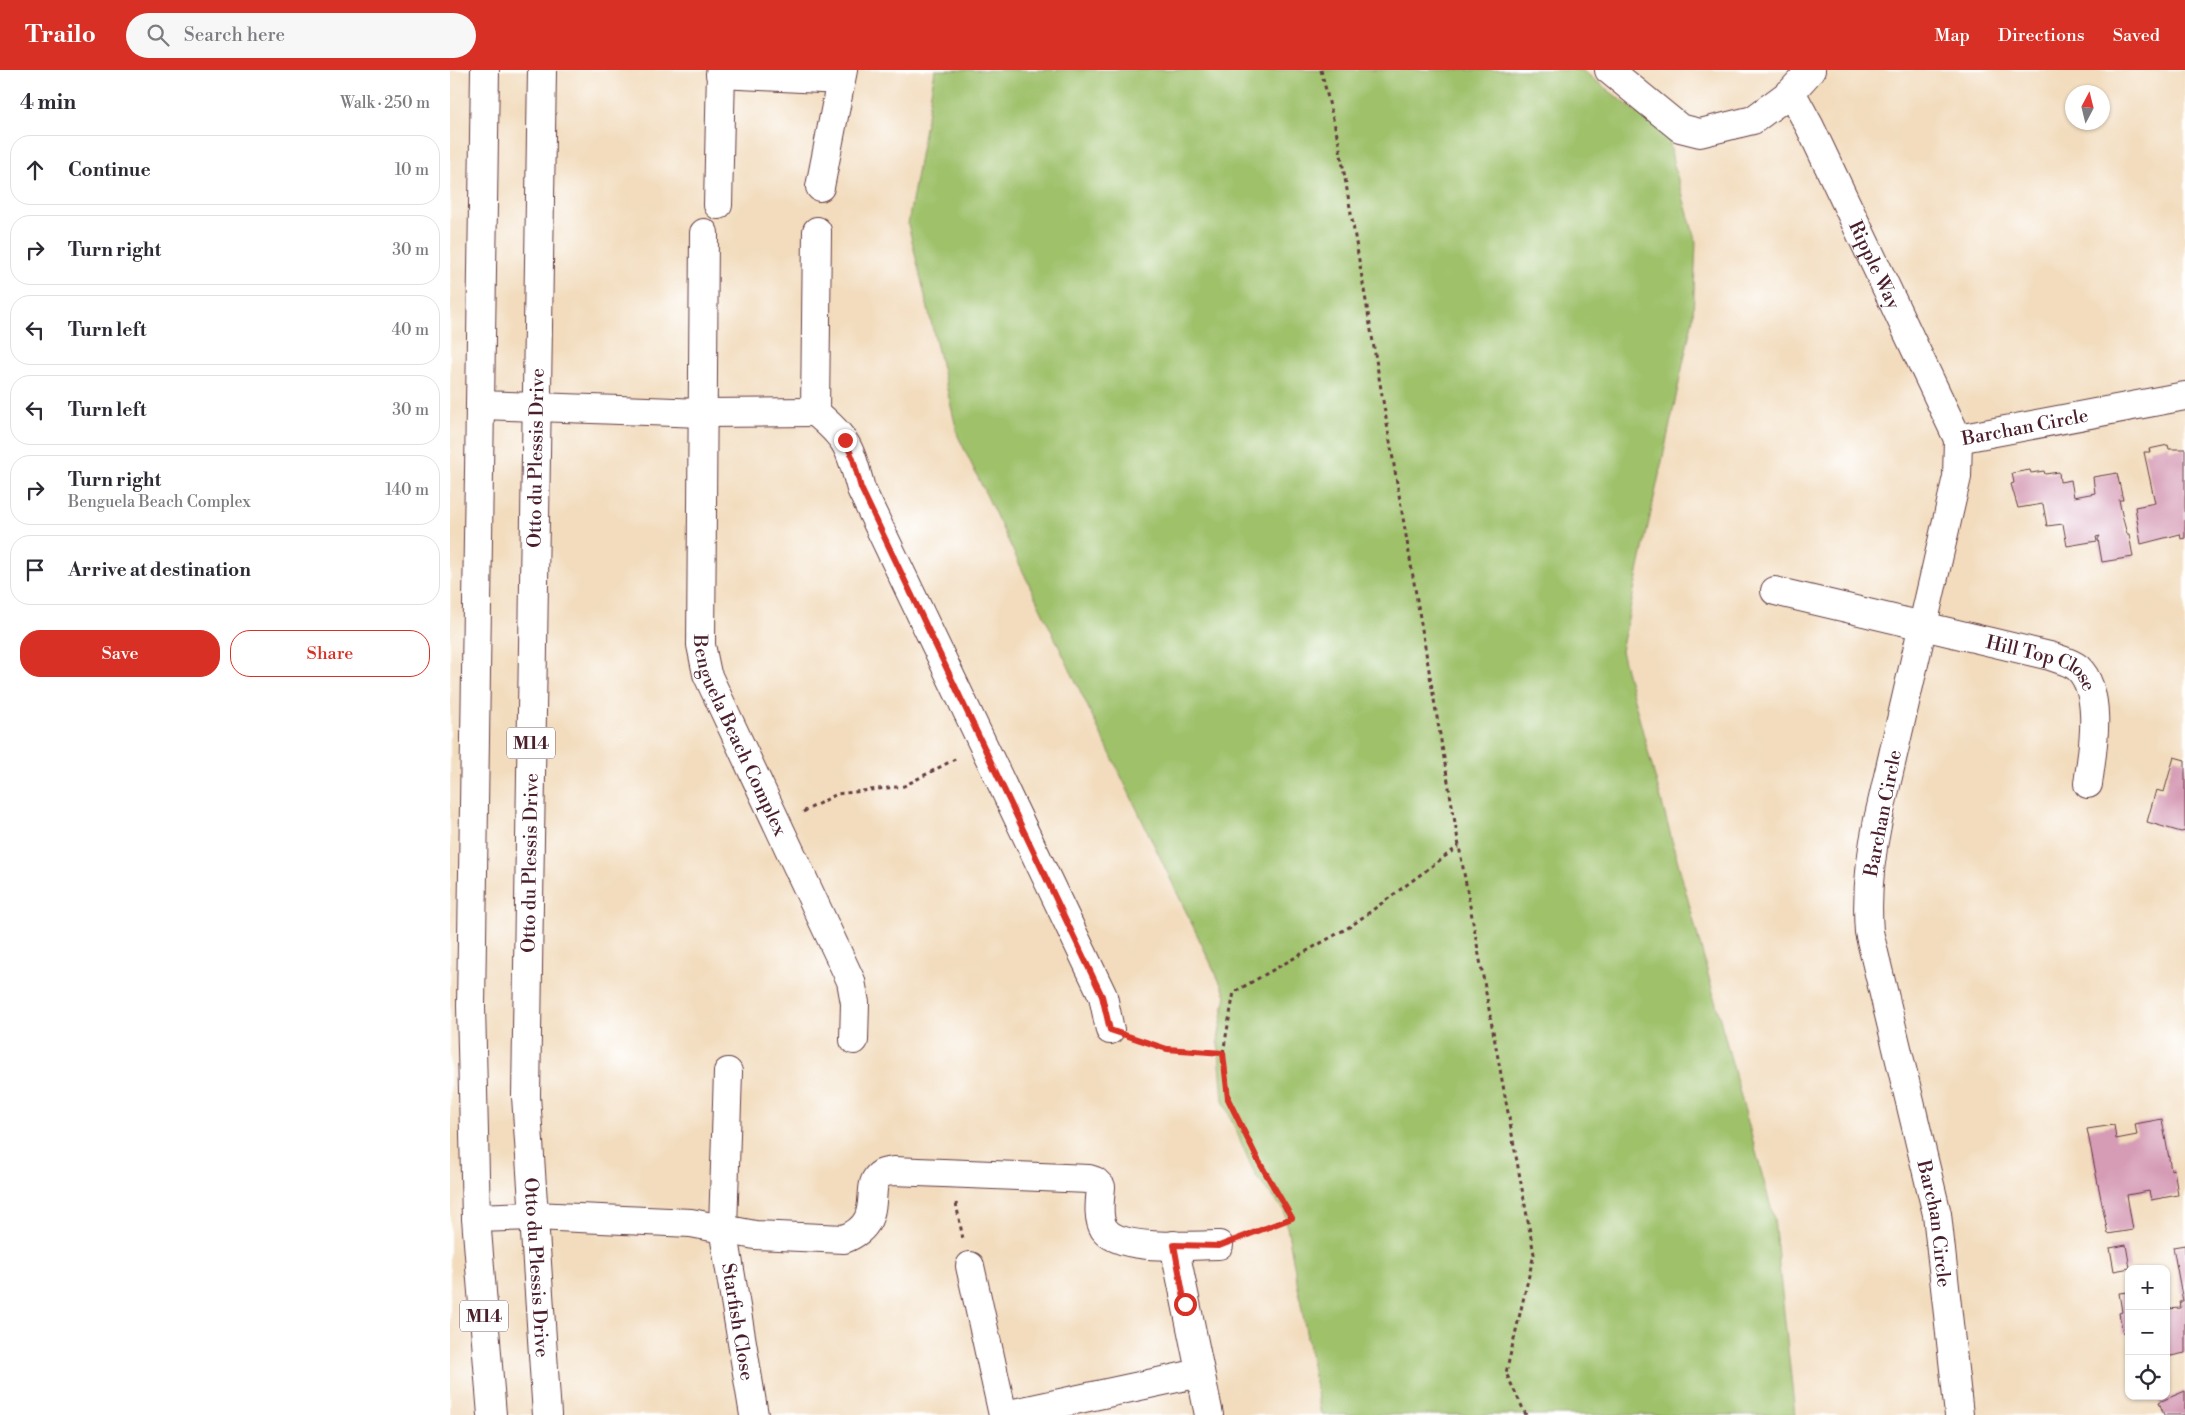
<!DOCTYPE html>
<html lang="en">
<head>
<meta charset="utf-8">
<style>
  body { margin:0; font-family:"Libre Bodoni",serif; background:#f7f7f7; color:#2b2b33 }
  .controls { position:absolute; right:15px; bottom:15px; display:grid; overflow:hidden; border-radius:10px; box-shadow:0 1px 4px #0004 }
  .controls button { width:45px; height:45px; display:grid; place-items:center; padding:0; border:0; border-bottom:1px solid #e1e1e2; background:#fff; color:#2b2b33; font:25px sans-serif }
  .compass { position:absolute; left:1615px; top:15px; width:45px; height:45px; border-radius:50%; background:#fff; box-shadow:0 1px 4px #0004; rotate:7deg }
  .stop { position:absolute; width:15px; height:15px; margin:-11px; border:4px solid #d93025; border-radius:50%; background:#fff }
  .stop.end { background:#d93025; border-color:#fff; box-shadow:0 1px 5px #0008 }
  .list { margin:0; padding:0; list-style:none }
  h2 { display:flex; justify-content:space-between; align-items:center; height:65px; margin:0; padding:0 20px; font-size:21px }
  h2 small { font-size:16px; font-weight:400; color:#7c7c81 }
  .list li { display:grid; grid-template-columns:32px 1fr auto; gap:15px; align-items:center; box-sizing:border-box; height:70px; margin:0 10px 10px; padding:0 10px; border:1px solid #e1e1e2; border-radius:20px }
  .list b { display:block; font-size:19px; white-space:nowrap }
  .list p { margin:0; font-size:16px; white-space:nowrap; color:#7c7c81 }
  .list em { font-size:16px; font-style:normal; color:#7c7c81 }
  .actions { display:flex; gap:10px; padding:15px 20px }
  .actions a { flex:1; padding:11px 0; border:1px solid #d93025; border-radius:20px; text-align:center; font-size:18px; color:#d93025 }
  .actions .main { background:#d93025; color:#fff }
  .icon { flex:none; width:28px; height:28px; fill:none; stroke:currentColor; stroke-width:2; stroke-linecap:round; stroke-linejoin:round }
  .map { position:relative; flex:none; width:1735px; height:1345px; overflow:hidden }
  header { display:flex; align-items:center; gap:30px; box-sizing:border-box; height:70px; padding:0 25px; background:#d93025; color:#fff }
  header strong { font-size:24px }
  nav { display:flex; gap:28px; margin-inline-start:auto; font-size:18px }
  .search { width:350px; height:45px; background:#f7f7f7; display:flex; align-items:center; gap:12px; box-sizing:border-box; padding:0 18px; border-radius:28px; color:#7c7c81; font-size:19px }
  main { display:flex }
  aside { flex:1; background:#fff }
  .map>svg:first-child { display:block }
  .green { fill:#9fc16a; stroke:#74704a }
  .building { fill:#d69cb6 }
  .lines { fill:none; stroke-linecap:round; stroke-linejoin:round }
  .minor-casing { stroke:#633b41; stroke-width:30 }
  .major-casing { stroke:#633b41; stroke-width:30 }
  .path { stroke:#633b41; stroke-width:3; stroke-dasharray:4 4; stroke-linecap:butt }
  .minor { stroke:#fff; stroke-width:28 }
  .major { stroke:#fff; stroke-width:28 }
  .route { stroke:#d93025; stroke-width:6 }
  .labels { text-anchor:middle; stroke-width:4.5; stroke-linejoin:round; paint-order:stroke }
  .shield { fill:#fff; stroke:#80626b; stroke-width:1 }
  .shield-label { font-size:18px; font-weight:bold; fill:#4a1f2b }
  .street-label { font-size:19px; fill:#4a1f2b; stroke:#fff }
</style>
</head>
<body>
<header>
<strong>Trailo</strong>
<div class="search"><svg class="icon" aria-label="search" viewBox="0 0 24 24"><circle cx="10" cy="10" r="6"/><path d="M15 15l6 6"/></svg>Search here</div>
<nav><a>Map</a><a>Directions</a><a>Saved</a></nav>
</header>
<main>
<aside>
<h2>4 min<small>Walk · 250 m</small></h2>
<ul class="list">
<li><svg class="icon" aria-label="ahead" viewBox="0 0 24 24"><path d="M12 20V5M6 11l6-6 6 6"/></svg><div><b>Continue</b></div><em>10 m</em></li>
<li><svg class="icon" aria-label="right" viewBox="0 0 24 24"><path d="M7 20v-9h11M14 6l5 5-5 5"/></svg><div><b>Turn right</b></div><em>30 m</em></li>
<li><svg class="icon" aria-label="left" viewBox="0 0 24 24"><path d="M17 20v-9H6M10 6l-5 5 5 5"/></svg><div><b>Turn left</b></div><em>40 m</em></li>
<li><svg class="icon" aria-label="left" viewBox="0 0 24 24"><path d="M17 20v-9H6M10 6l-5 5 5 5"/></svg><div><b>Turn left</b></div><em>30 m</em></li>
<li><svg class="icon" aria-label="right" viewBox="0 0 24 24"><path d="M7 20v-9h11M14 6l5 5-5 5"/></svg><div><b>Turn right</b><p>Benguela Beach Complex</p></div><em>140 m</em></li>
<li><svg class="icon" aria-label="arrive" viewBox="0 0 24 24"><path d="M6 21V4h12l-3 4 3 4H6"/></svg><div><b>Arrive at destination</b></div></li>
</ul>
<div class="actions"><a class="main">Save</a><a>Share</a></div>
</aside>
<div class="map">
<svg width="1735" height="1345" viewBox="0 0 1735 1345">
  <rect width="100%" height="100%" fill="#fff"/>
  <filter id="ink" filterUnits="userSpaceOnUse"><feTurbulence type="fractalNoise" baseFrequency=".02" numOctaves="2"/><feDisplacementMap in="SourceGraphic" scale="10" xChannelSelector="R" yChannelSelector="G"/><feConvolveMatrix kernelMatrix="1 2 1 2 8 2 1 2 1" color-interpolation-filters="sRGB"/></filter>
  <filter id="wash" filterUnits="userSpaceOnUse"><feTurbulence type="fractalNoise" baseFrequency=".0096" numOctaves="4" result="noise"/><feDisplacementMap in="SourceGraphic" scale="20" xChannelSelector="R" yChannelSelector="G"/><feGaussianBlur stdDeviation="1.12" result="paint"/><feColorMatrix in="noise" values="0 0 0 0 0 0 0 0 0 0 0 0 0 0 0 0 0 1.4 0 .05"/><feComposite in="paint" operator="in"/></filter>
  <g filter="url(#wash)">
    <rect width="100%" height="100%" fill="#f2dcbd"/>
    <path class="green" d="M485 0H1132L1219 67 1223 92 1246 172 1243 248 1171 581 1324 1149 1345 1345H871L834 1140 806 1107 773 1030 768 970 776 925 508 366 458 154Z"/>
    <g id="blocks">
      <g class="building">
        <path d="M1718 375 1719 379H1735V468L1731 469 1730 464 1691 474 1685 437 1705 433 1694 382H1700L1699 379Z"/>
        <path d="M1580 400 1581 403 1594 401 1595 404 1609 402 1610 412 1621 410 1624 427 1645 423 1643 407 1667 403 1673 430H1669L1673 449 1677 464H1679L1683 487 1652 492 1648 469 1650 466 1646 467 1647 471 1617 476 1613 454 1597 456 1593 434 1568 438 1561 414 1564 413 1562 403Z"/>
        <path d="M1724 687 1735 690V761L1731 762 1697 752 1706 720 1714 722Z"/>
        <path d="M1712 1049 1721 1100 1724 1099 1728 1125 1701 1130 1699 1121 1677 1125 1683 1160 1658 1164 1637 1059 1664 1055 1666 1069 1687 1065 1685 1054Z"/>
        <path d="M1676 1175 1680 1198 1664 1201 1660 1178Z"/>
        <path d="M1735 1175V1283L1716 1287V1239L1731 1238 1730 1231H1733L1723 1177Z"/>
        <path d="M1679 1222V1262L1673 1264 1669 1243 1672 1242 1669 1223Z"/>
        <path d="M1735 1321V1345H1714L1709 1332Z"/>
      </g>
    </g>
  </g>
  <g filter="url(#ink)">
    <use href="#blocks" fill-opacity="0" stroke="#633b41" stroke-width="1"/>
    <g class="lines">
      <g class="minor-casing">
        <g id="minor">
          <path d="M1159 0 1230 58 1250 63 1303 50 1341 22 1361 0"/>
          <path d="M270 4 391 10"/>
          <path id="s1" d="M1341 22 1360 57 1508 369"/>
          <path d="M370 117 393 0"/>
          <path d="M268 135 271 0"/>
          <path d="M367 161 365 342C398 369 400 378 411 419L653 926 660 960"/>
          <path id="s2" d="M254 163 251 575 257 604 401 911 405 933 404 970"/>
          <path d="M31 335 252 343 365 342"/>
          <path id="s3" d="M1508 369 1507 407 1428 750C1420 788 1416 823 1419 862L1487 1144 1509 1345"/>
          <path id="s4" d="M1508 369 1735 326"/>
          <path id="s5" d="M1325 521 1600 586C1608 589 1621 592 1628 598 1654 623 1642 683 1638 714"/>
          <path id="s6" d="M278 1002 273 1158 304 1345"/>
          <path d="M26 1148 84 1146 241 1153 305 1165 394 1169C438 1152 412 1115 431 1104 434 1102 439 1102 443 1101L639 1109 645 1111 651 1117C650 1130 647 1148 654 1159 670 1182 742 1175 769 1175"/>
          <path d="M724 1175 759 1345"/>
          <path d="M520 1196 553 1345"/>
          <path d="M555 1345 750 1303"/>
        </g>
      </g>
      <g class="major-casing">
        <g id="major">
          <path d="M35 0 21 936 26 1148 42 1345"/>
          <path id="s7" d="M92 0 76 1026 97 1345"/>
        </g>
      </g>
      <g class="path">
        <path d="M871 0 889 73 1009 776 1084 1184 1056 1303 1076 1345"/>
        <path d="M353 742 387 724 454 716 507 688"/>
        <path d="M687 969 717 979 773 983 778 1029 808 1090 841 1148 795 1165"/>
        <path d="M773 983 784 922 901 856 1009 776"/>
        <path d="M506 1133 513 1169"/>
      </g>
      <use href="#minor" class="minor"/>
      <use href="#major" class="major"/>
    </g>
  </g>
  <g class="lines" filter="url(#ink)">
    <path class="route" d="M395 370 403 389 411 418 652 926 660 960 717 979 773 983 778 1029 808 1090 842 1148 769 1176 724 1175 735 1234"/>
  </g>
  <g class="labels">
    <g class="shield">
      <rect x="57" y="657.5" width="48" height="31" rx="4"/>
      <rect x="10" y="1230.5" width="48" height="31" rx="4"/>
    </g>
    <g class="shield-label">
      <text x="81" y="679">M14</text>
      <text x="34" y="1252">M14</text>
    </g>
    <g class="street-label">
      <text dy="7" stroke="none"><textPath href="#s1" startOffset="192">Ripple Way</textPath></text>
      <text dy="7" stroke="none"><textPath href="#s4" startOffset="68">Barchan Circle</textPath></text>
      <text transform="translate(85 388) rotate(-89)" y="7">Otto du Plessis Drive</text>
      <text dy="7" stroke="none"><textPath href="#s5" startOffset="278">Hill Top Close</textPath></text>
      <text dy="7" stroke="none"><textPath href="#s2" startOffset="510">Benguela Beach Complex</textPath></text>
      <text transform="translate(1432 743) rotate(-79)" y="7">Barchan Circle</text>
      <text transform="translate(79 793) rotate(-89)" y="7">Otto du Plessis Drive</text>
      <text dy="7" stroke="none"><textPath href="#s3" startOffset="802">Barchan Circle</textPath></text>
      <text dy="7" stroke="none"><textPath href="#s7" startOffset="1198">Otto du Plessis Drive</textPath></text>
      <text dy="7" stroke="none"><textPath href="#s6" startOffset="251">Starfish Close</textPath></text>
    </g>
  </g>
</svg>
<div class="controls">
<button>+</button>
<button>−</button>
<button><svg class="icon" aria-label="locate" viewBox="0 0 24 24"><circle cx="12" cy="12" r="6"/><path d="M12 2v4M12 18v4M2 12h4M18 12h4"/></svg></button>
</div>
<svg class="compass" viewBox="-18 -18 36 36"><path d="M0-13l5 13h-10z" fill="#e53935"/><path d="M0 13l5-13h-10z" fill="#7c7c81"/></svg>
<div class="stop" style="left:735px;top:1234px"></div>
<div class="stop end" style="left:395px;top:370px"></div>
</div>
</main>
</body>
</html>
